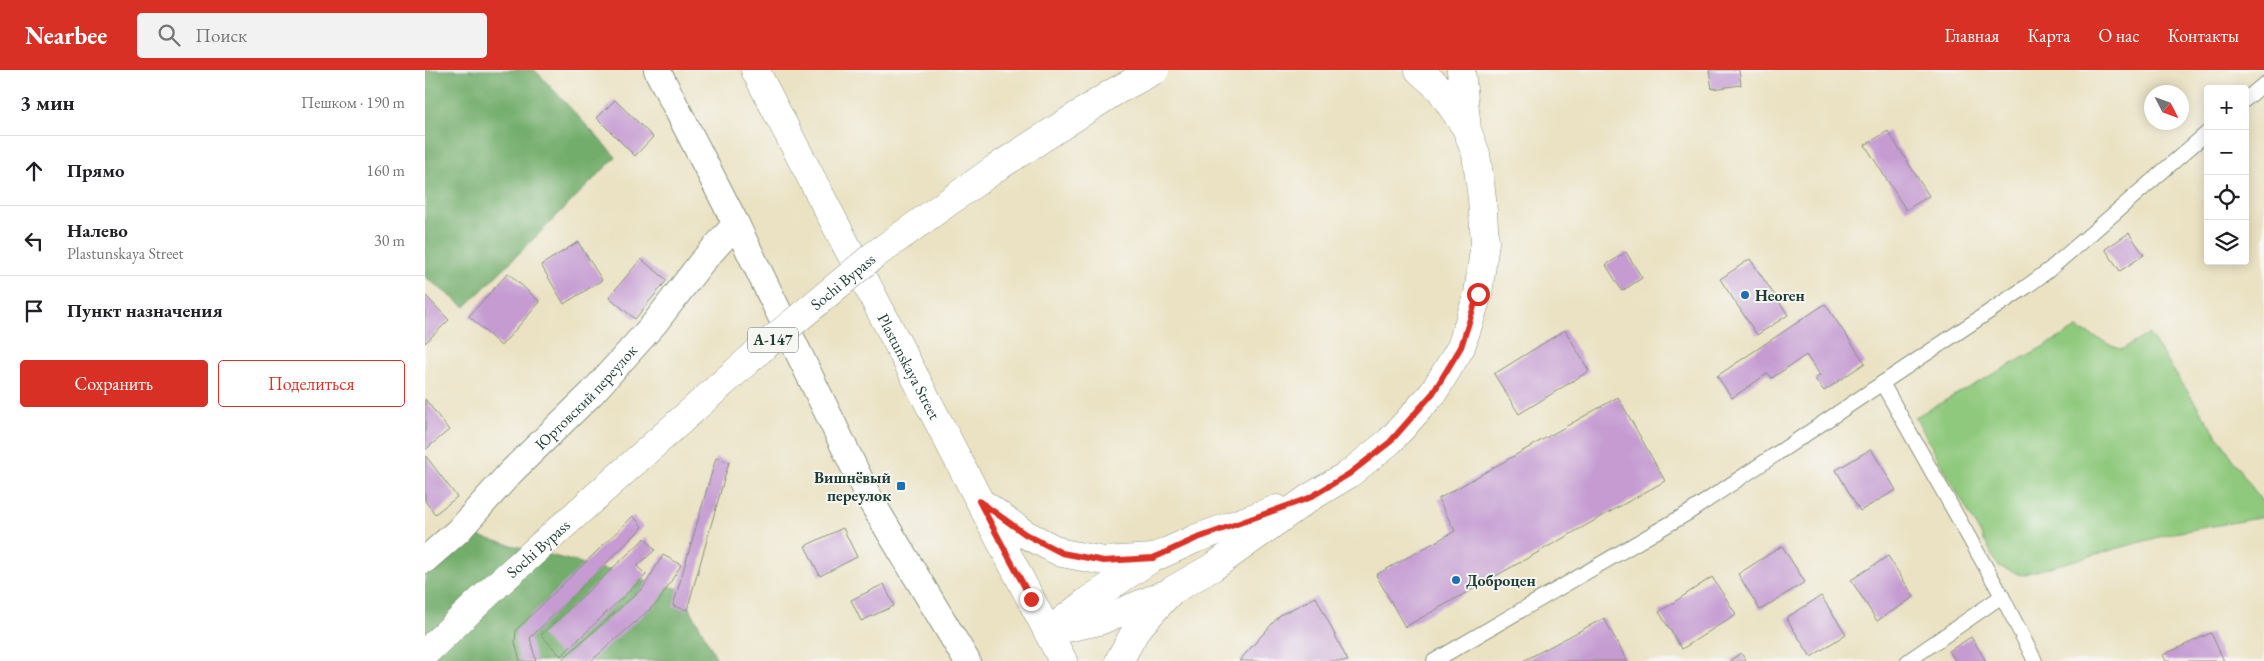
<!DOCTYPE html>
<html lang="ru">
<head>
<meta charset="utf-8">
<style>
  body { margin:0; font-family:"EB Garamond",serif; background:#f2f2f2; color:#202124 }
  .controls { position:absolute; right:15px; top:15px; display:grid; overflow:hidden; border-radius:5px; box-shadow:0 2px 12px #0003 }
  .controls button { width:45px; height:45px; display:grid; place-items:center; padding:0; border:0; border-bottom:1px solid #e0e0e0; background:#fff; color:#202124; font:25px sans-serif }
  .compass { position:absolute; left:1719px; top:15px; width:45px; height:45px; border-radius:50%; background:#fff; box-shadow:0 2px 12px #0003; rotate:132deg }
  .stop { position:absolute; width:15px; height:15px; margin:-11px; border:4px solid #d93025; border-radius:50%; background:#fff }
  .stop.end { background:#d93025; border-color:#fff; box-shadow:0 1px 5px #0008 }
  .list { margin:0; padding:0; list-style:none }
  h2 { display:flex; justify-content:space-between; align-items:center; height:65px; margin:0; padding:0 20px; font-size:21px }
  h2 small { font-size:16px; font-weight:400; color:#757577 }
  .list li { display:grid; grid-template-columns:32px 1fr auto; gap:15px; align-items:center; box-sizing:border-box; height:70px; padding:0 20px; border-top:1px solid #e0e0e0 }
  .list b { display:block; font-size:19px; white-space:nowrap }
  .list p { margin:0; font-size:16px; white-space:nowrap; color:#757577 }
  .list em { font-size:16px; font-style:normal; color:#757577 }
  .actions { display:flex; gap:10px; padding:15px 20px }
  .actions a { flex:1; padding:11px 0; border:1px solid #d93025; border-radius:5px; text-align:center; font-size:18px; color:#d93025 }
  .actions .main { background:#d93025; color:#fff }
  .icon { flex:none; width:28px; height:28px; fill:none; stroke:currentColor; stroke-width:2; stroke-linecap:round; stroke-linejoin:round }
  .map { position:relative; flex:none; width:1839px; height:591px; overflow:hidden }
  header { display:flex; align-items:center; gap:30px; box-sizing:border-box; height:70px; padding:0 25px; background:#d93025; color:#fff }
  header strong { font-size:24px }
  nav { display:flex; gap:28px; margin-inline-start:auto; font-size:18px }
  .search { width:350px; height:45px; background:#f2f2f2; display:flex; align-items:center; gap:12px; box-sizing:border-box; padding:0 18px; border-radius:5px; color:#757577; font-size:19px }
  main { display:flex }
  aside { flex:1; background:#fff }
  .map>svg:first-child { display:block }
  .green { fill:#8fc97d; stroke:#578358 }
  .forest { fill:#73ad6c; stroke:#497550 }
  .building { fill:#c59bd2 }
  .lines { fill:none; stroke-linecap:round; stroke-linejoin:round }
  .service-casing { stroke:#85907c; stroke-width:16 }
  .minor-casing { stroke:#85907c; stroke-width:28 }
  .secondary-casing { stroke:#85907c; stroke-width:29 }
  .service { stroke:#fff; stroke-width:14 }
  .minor { stroke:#fff; stroke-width:26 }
  .secondary { stroke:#fff; stroke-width:28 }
  .trunk-bridge-casing { stroke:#85907c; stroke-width:29; stroke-linecap:butt }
  .trunk-bridge { stroke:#fff; stroke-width:28 }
  .route { stroke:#d93025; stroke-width:6 }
  .poi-dot { fill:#1f6fb2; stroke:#f6f6f2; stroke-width:2 }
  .labels { text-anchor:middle; stroke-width:4; stroke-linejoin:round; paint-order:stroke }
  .shield { fill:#f6f6f2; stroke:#60746d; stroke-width:1 }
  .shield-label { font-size:15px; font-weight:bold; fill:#1f3d34 }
  .street-label { font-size:16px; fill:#1f3d34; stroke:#f6f6f2 }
  .poi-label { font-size:16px; font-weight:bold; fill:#1f3d34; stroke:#f6f6f2; text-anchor:start }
</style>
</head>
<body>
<header>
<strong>Nearbee</strong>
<div class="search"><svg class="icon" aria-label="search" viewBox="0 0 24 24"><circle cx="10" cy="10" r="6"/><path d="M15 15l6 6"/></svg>Поиск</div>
<nav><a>Главная</a><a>Карта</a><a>О нас</a><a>Контакты</a></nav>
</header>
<main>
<aside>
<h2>3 мин<small>Пешком · 190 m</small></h2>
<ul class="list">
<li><svg class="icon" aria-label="ahead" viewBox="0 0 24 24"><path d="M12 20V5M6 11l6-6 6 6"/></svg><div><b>Прямо</b></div><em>160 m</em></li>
<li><svg class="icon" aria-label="left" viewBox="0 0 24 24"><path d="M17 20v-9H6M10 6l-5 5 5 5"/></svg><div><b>Налево</b><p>Plastunskaya Street</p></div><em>30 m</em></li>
<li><svg class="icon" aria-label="arrive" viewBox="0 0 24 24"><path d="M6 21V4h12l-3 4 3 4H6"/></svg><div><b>Пункт назначения</b></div></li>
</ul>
<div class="actions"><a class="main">Сохранить</a><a>Поделиться</a></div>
</aside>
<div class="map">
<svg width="1839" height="591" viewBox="0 0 1839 591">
  <rect width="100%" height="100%" fill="#f6f6f2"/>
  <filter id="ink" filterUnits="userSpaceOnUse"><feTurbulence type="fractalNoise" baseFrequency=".02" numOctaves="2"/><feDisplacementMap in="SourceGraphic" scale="10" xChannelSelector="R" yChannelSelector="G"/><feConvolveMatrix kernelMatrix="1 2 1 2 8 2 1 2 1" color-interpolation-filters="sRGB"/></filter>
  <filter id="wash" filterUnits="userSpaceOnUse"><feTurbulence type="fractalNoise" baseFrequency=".0096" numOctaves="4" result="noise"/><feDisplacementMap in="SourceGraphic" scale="20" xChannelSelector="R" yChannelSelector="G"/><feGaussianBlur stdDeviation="1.12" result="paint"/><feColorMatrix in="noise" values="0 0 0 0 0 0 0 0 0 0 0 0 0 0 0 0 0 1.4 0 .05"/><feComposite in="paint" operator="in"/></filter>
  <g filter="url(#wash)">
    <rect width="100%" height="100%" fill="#ebe2c3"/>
    <path class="green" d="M1652 258 1696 280 1724 264 1839 435V447L1749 463 1596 505 1574 497 1490 347Z"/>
    <g class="forest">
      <path d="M0 0H110L191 87 40 237 0 207Z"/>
      <path d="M33 461 255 519 293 591H0V498Z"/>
    </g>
    <g id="blocks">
      <g class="building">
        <path d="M1284 0H1314L1316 15 1287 19Z"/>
        <path d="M190 30 228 67 210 86 172 48Z"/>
        <path d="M1463 61 1504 126 1481 140 1440 75Z"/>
        <path d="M1704 163 1719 185 1695 201 1680 179Z"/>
        <path d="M153 172 177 210 139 234 116 195Z"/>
        <path d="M1201 182 1217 208 1197 221 1181 195Z"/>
        <path d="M216 189 242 210 210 249 184 227Z"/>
        <path d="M1325 189 1363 245 1332 265 1295 209Z"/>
        <path d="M83 203 115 232 76 276 44 246Z"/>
        <path d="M0 225 24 250 0 273Z"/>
        <path d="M1400 234 1440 293 1399 321 1390 309 1395 305 1381 285 1347 308 1343 303 1307 328 1292 306Z"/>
        <path d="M1140 260 1164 301 1094 344 1069 304Z"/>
        <path d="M1193 327 1240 411 980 557 951 505 1030 461 1013 429Z"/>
        <path d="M0 329 24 360 0 380Z"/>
        <path d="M1446 379 1471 420 1435 441 1411 400Z"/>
        <path d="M0 385 32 427 10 444 0 431Z"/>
        <path d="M291 388 304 392 262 540 248 536Z"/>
        <path d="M208 446 218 457 105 568 111 591H95L90 572 91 560Z"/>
        <path d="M418 458 432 487 395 506 380 476Z"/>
        <path d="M220 468 230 480 212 496 221 505 136 586 116 565Z"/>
        <path d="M1357 476 1380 512 1335 540 1313 504Z"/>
        <path d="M238 485 256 495 234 531 166 591H135L218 518Z"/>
        <path d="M1463 486 1489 527 1452 551 1426 510Z"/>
        <path d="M1287 507 1311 544 1257 579 1234 542Z"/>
        <path d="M459 514 469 536 436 551 426 530Z"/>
        <path d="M1396 526 1421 564 1386 587 1361 548Z"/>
        <path d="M891 527 923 591H814L855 545Z"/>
        <path d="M1179 548 1202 591H1098Z"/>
        <path d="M1786 563 1799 591H1741L1738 585Z"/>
        <path d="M1546 567 1561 591H1531L1524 581Z"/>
        <path d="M1316 583 1321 591H1304Z"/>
      </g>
    </g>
  </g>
  <g filter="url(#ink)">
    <use href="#blocks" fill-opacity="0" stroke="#85907c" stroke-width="1"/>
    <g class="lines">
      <g class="service-casing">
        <g id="service">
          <path d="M1820 30 1839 14"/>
          <path d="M1457 313 1577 526 1610 591"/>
          <path d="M1009 591 1263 443 1601 217 1624 200 1783 62"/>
          <path d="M1483 591 1577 526"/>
        </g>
      </g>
      <g class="minor-casing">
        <g id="minor">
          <path d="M232 0 311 154 443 426 542 591"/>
          <path id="s1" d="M0 490 33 461 86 402 167 323 229 254 276 193 311 154"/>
        </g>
      </g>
      <g class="secondary-casing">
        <g id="secondary">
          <path id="s2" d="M330 0 638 591"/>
          <path d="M994 0 1015 19 1039 55"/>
          <path d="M560 435 600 464 637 483 679 491 728 488 770 469 852 439"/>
          <path d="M628 558 664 530 726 489"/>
          <path d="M623 562 674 551 738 525"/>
          <path d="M694 591 711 560 746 521 788 497 884 428 924 404 965 371 1008 323 1036 277 1053 224 1060 172 1057 128 1051 84 1042 60 1036 0"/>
        </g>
      </g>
      <use href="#service" class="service"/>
      <use href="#minor" class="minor"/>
      <use href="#secondary" class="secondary"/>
      <g class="trunk-bridge-casing">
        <g id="trunk-bridge">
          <path id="s3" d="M0 583 75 512 335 280 448 186 571 98 689 22 730 0"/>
        </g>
      </g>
      <use href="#trunk-bridge" class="trunk-bridge"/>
    </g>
  </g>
  <g class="lines" filter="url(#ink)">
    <path class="route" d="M606 529 554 431 600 464 637 483 679 491 728 488 770 469 884 428 924 404 965 372 1008 323 1036 277 1053 224"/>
  </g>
  <g class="poi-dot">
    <circle cx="1320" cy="225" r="5"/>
    <rect x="471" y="411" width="10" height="10" rx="2.5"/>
    <circle cx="1031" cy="510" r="5"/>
  </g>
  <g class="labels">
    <rect class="shield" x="323" y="257.5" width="50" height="25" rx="4"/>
    <g class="shield-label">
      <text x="348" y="275">А-147</text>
    </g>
    <g class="street-label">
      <text dy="6" stroke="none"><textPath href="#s3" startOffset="559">Sochi Bypass</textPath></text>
      <text dy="6" stroke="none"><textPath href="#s2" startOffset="334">Plastunskaya Street</textPath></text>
      <text dy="6" stroke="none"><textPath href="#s1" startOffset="229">Юртовский переулок</textPath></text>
      <text dy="6" stroke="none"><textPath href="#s3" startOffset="154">Sochi Bypass</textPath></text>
    </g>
    <g class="poi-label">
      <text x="1330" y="231">Неоген</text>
      <text x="466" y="413" text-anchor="end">Вишнёвый<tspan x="466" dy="18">переулок</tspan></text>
      <text x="1041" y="516">Доброцен</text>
    </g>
  </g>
</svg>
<div class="controls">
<button>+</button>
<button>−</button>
<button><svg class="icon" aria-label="locate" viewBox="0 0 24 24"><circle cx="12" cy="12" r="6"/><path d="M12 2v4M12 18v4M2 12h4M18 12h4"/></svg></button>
<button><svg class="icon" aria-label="layers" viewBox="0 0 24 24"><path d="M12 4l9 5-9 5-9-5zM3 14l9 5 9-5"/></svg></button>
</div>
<svg class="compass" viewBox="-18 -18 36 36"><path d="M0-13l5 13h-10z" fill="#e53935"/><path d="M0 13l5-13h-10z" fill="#757577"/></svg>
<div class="stop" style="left:1053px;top:224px"></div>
<div class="stop end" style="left:606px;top:529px"></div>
</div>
</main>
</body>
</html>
